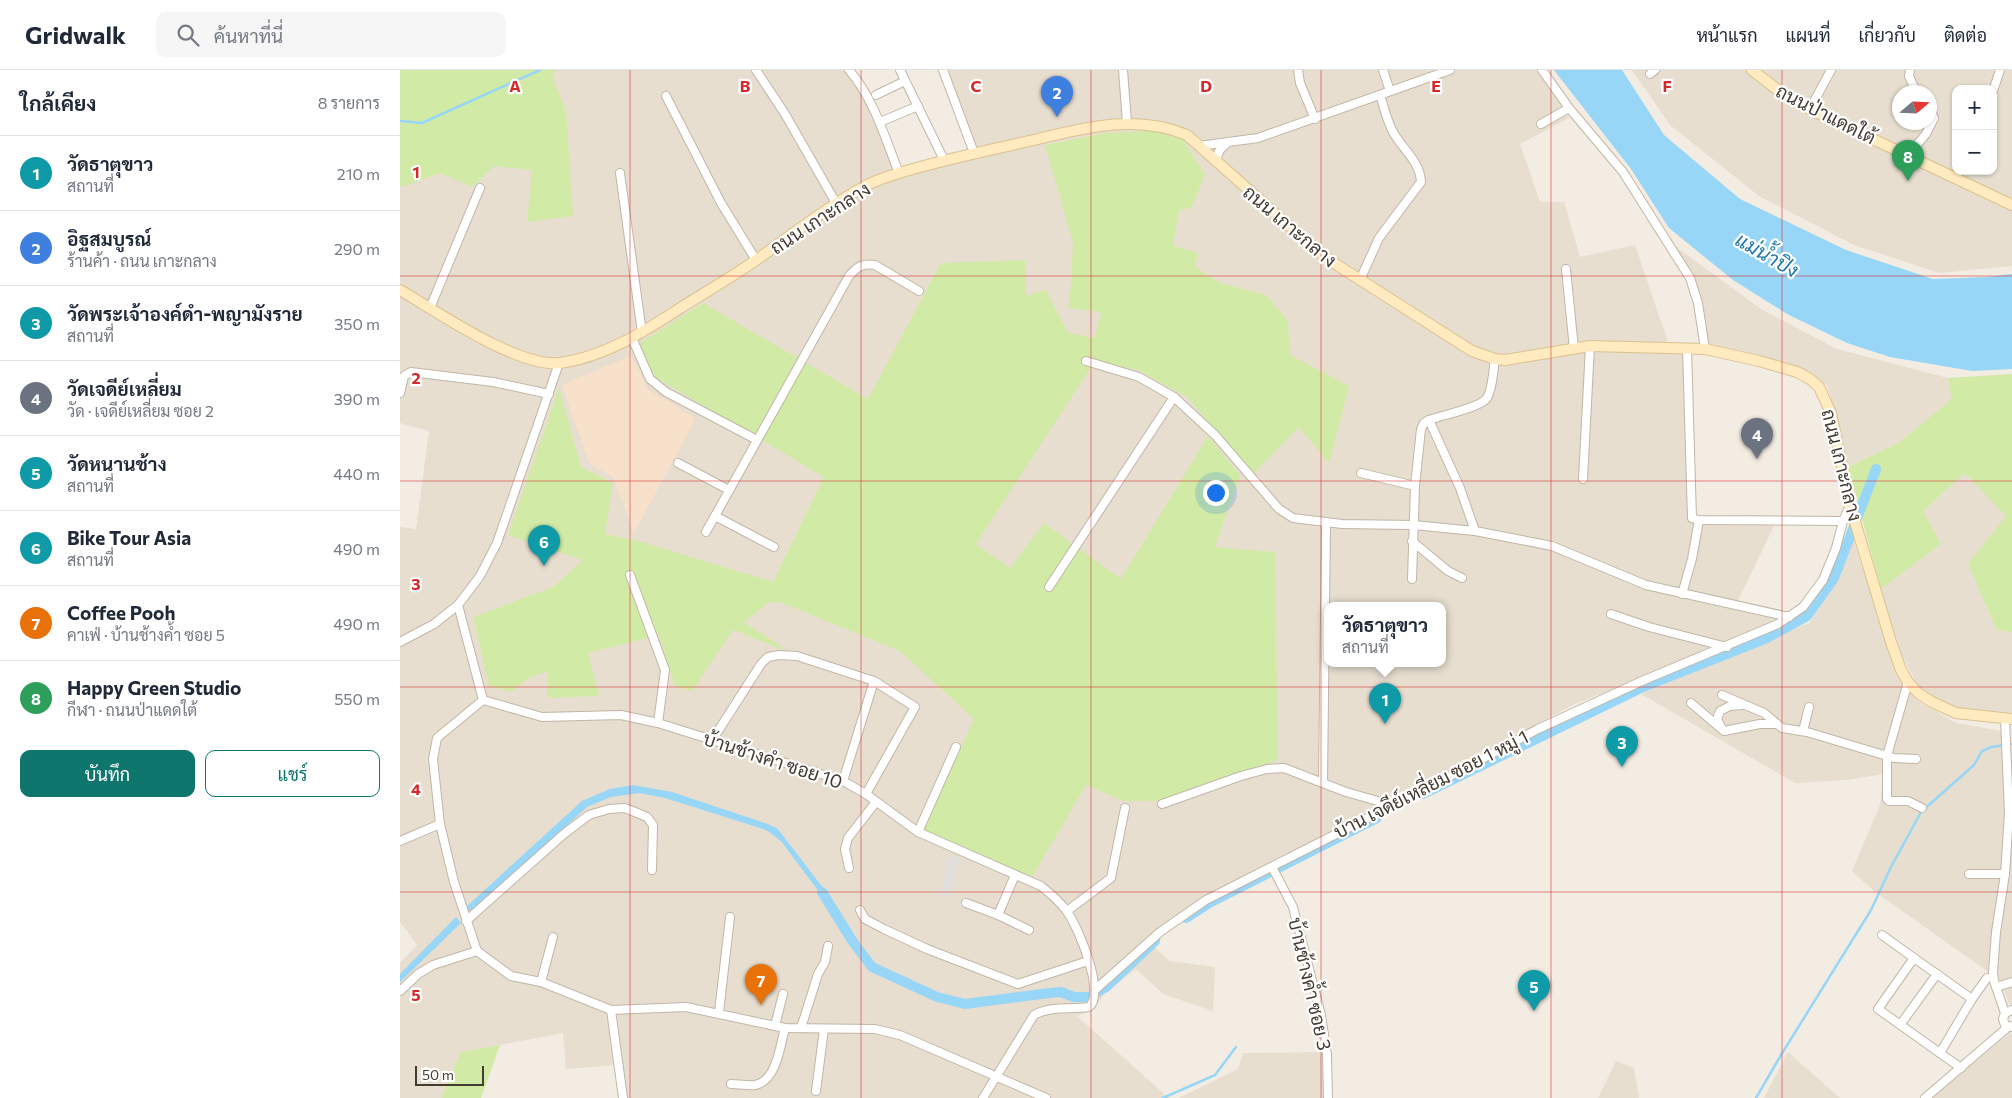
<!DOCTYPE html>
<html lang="th">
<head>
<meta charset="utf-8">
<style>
  body { margin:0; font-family:Commissioner,Sarabun,sans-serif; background:#f6f6f7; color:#1f2937 }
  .controls { position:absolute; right:15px; top:15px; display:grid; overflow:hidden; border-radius:10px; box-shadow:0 1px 4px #0004 }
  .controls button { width:45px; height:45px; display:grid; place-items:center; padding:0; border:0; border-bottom:1px solid #e0e1e3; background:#fff; color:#1f2937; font:25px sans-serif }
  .compass { position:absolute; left:1492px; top:15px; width:45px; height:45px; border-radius:50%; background:#fff; box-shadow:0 1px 4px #0004; rotate:71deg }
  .scale { position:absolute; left:15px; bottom:12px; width:69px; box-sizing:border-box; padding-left:5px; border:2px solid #443c32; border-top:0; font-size:14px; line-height:18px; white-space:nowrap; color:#443c32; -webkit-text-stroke:4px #fff; paint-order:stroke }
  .you { position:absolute; left:815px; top:422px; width:18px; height:18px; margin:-12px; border:4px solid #fff; border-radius:50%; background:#1a73e8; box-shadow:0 0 0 8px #1a73e833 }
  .badge { display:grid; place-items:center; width:32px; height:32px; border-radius:50%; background:#0f766e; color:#fff; font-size:16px; font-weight:700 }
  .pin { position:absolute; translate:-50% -41px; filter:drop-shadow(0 1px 2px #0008) }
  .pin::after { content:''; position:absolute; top:26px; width:18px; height:15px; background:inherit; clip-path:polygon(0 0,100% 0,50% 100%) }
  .popup { position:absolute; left:924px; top:532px; width:122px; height:65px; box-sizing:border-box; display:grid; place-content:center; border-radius:10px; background:#fff; filter:drop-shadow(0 1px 4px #0005); font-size:16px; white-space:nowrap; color:#747a83 }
  .popup b { font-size:19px; color:#1f2937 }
  .popup::after { content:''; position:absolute; left:50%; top:100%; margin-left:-10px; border:10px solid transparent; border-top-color:#fff }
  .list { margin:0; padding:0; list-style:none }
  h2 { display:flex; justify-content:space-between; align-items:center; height:65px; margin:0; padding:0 20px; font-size:21px }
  h2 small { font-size:16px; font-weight:400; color:#747a83 }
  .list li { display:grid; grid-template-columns:32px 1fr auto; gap:15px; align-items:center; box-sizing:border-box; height:75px; padding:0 20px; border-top:1px solid #e0e1e3 }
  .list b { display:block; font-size:19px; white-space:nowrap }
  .list p { margin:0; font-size:16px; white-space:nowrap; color:#747a83 }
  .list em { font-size:16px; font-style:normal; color:#747a83 }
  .actions { display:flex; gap:10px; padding:15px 20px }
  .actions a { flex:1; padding:11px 0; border:1px solid #0f766e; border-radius:10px; text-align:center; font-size:18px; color:#0f766e }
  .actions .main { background:#0f766e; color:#fff }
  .icon { flex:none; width:28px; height:28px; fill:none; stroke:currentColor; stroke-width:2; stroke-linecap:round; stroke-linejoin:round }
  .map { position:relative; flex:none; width:1612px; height:1028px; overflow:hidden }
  header { display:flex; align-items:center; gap:30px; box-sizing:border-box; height:70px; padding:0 25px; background:#fff; border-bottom:1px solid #e0e1e3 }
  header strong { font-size:24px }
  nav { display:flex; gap:28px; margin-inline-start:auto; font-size:18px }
  .search { width:350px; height:45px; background:#f6f6f7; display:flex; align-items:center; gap:12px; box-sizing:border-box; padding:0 18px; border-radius:10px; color:#747a83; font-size:19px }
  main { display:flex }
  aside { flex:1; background:#fff }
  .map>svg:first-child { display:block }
  .residential { fill:#e7decf; fill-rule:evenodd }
  .commercial { fill:#f8e1ca }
  .green { fill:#d1eba6 }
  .parking { fill:#e2dfdb }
  .water { fill:#97d6f6 }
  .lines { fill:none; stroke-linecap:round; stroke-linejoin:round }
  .stream { stroke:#97d6f6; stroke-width:2.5 }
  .canal { stroke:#97d6f6; stroke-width:10 }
  .street-casing { stroke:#c1b6a7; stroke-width:10 }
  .secondary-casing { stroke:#dac18f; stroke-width:12 }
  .street { stroke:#fff; stroke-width:8 }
  .secondary { stroke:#ffebbf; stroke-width:10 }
  .grid { fill:none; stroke:#d62828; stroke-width:1; stroke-opacity:0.55 }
  .labels { text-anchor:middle; stroke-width:4.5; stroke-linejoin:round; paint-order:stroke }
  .street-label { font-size:19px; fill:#443c32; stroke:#fff }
  .water-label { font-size:20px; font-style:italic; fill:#2178a7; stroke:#fff }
  .grid-label { font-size:16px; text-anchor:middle; font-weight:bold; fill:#d62828; stroke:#fff; stroke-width:4.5; stroke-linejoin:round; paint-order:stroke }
</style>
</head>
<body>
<header>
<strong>Gridwalk</strong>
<div class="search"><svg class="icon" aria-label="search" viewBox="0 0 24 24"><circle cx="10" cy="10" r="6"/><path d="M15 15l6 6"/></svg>ค้นหาที่นี่</div>
<nav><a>หน้าแรก</a><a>แผนที่</a><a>เกี่ยวกับ</a><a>ติดต่อ</a></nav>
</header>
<main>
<aside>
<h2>ใกล้เคียง<small>8 รายการ</small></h2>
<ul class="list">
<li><span class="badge" style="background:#0f9aa8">1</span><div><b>วัดธาตุขาว</b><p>สถานที่</p></div><em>210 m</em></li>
<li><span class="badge" style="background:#3f7fe0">2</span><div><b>อิฐสมบูรณ์</b><p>ร้านค้า · ถนน เกาะกลาง</p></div><em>290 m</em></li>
<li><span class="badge" style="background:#0f9aa8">3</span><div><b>วัดพระเจ้าองค์ดำ-พญามังราย</b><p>สถานที่</p></div><em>350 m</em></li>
<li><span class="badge" style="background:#6b7280">4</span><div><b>วัดเจดีย์เหลี่ยม</b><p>วัด · เจดีย์เหลี่ยม ซอย 2</p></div><em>390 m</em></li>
<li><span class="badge" style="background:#0f9aa8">5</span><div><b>วัดหนานช้าง</b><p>สถานที่</p></div><em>440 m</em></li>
<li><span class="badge" style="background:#0f9aa8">6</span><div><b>Bike Tour Asia</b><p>สถานที่</p></div><em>490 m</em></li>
<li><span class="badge" style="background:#e8710a">7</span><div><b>Coffee Pooh</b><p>คาเฟ่ · บ้านช้างค้ำ ซอย 5</p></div><em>490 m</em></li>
<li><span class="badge" style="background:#2e9e5b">8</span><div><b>Happy Green Studio</b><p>กีฬา · ถนนป่าแดดใต้</p></div><em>550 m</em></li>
</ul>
<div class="actions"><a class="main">บันทึก</a><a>แชร์</a></div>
</aside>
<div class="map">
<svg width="1612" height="1028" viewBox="0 0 1612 1028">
  <rect width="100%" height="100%" fill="#f3ece2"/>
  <g class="residential">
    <path d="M0 0H455L502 97 570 79 537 0H1136L1169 48 1120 74 1140 132H1164L1180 187 1235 175 1269 275 1308 277 1292 208 1276 177 1361 239 1437 279 1548 308 1553 329 1500 372 1448 397 1427 315 1402 301 1329 286 1285 281 1288 450 1374 456 1334 539 1383 549 1333 572 1175 634 808 826 747 870 769 891 815 897 813 941 763 924 736 899 703 925 696 938 677 946 769 1028H220L215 995 166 999 163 963 62 982 41 1028H0V893L17 875 0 852V457L16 459 29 361 0 353ZM928 535H1042V593H928Z"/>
    <path d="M1232 0H1612V196L1539 203 1454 175 1359 126 1270 55ZM1556 19H1593V101H1556ZM1500 22H1530V52H1500Z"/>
    <path d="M1565 403 1607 446 1597 560 1612 562V643L1556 639 1521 621 1501 584 1481 519 1541 474 1523 441Z"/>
    <path d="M1453 469 1498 607 1516 630 1556 653 1601 661V681L1612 679V936L1609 934 1601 911 1474 821 1452 801 1480 735 1483 704 1446 710 1395 713 1241 624 1409 553 1436 513Z"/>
    <path d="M1612 962V1028H1531L1610 963Z"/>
    <path d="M922 982 925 1028H779L838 999 843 983Z"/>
    <path d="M1388 982 1440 1028H1364Z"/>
    <path d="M1216 991 1234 998 1239 1028H1198Z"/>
  </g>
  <path class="commercial" d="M231 286 248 320 296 348 234 463 213 407 189 393 162 315Z"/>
  <g class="green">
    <path d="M0 0H157L152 6 166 41 173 146 127 152 132 100 94 96 73 117 40 103 2 117 0 115Z"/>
    <path d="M752 61 783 70 805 105 791 138 779 140 773 176 798 183 795 197 820 213 866 225 888 251 890 285 949 316 929 393 899 357 853 404 787 327 738 300 695 291 576 474 610 498 644 453 721 509 808 366 840 405 815 477 875 482 878 690 758 731H724L686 715 632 807 524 760 574 649 500 581 380 532 368 533 344 552 391 583 333 560 292 621 275 616 259 565 188 583 199 626 147 628 148 601 130 607 111 622 89 616 73 547 153 517 183 490 108 465 159 318 181 397 213 413 205 464 239 471 373 512 424 407 255 307 239 274 303 233 468 329 541 193 625 190 626 226 646 220 668 263 695 268 701 242 668 238 671 217 673 173 645 75 705 63Z"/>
    <path d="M1612 304V562L1597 560 1568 494 1606 446 1565 403 1523 441 1541 474 1481 519 1448 397 1500 372 1552 329 1548 308Z"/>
    <path d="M100 975 81 1028H41L61 982Z"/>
  </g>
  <path class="parking" d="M548 786 560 789 550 828 541 827Z"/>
  <g class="water">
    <path d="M1154 0H1222L1264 65 1340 129 1446 180 1533 209 1587 207 1612 204V299L1572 301 1490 287 1447 273 1387 244 1333 210 1269 158 1231 99Z"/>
    <path d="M233 715 272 722 368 754 378 759 433 831 428 834 381 771 366 760 265 728 239 723 211 727 187 737 69 845 66 837 182 731 210 719Z"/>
    <path d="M56 847 61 853 0 912V904Z"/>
  </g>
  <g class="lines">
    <g class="stream">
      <path d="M0 51 22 53 140 0"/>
      <path d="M763 1028 815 1005 836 977"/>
      <path d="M1356 1028 1381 985 1471 840 1491 797 1521 742 1574 695 1582 681 1591 677 1612 674"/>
    </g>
    <g class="canal">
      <path d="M1023 724 1243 617 1367 568 1407 546 1434 508 1476 399"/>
      <path d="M422 822 453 872 472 897 537 927 565 934 649 923 661 922 674 927H689L706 917 755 871"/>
      <path d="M786 848 809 833 977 748"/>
    </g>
    <g class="street-casing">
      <g id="street">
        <path d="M356 0 385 44 436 133"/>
        <path d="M449 0C474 29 485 68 499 103"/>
        <path d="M500 0 544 90"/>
        <path d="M543 0 574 83"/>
        <path d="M723 0 727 53"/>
        <path d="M898 0 900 13 915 49"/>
        <path d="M983 0 990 21"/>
        <path d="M1142 0 1169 38 1223 102 1290 208 1298 233 1305 279"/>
        <path d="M1510 0 1509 6 1516 22"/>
        <path d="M1250 4 1255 0"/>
        <path d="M1593 21 1600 0"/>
        <path d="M476 25 505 11"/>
        <path d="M266 26 321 133 356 190"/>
        <path d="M1410 39 1431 0"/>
        <path d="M480 52 518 36"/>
        <path d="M1141 54 1169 38"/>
        <path d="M799 76 858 68 1050 0"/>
        <path d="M1508 85 1526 64 1534 48 1530 39"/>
        <path d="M816 91 819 81 828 72"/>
        <path d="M220 103 242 263"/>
        <path d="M1166 199 1174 279"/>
        <path d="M960 210 979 168 1021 112C1020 91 1003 80 993 62 987 51 984 37 980 25"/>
        <path d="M30 238 80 118"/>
        <path d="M232 268 250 309 266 322 357 370"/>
        <path d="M1287 278 1292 448 1299 450 1443 451"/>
        <path d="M686 291 739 307 774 327 815 365 879 439 893 448 942 454 1013 455 1075 461 1152 476 1246 515 1389 547"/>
        <path d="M0 323 4 306 11 302 93 312 149 324"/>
        <path d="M1029 350 1060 418 1075 461"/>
        <path d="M278 393 329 420"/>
        <path d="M961 403 1015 416"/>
        <path d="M1183 409 1190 276"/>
        <path d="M315 446 374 477"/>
        <path d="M306 462 449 206C457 197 462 193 475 195L519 221"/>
        <path d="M1012 471 1048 501 1062 508"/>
        <path d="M230 505 265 600 258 653"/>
        <path d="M1012 509 1015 416 1021 359 1024 353 1029 350C1042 345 1080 338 1087 328 1093 318 1093 300 1095 289"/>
        <path d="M649 517 774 327"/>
        <path d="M1282 524 1292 489 1299 450"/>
        <path d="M58 535 83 630"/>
        <path d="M1211 544 1249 557 1327 577"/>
        <path d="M0 572 34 554 58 535 80 506 97 473 159 293"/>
        <path d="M1508 612 1487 686V729L1489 731H1508L1522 738"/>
        <path d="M1322 625 1364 643 1382 658 1407 662 1494 688 1516 689"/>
        <path d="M83 630 142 647 221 645 258 653 443 711 466 724 518 762 641 816C651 824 659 831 666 840 678 856 706 923 689 937 670 940 652 935 634 945L583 1028"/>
        <path d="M1291 633 1324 661 1360 654H1375"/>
        <path d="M1605 649 1609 743 1605 804 1596 862 1593 902 1594 911 1605 943"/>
        <path d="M1321 657 1317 649 1320 641 1330 636 1342 635"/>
        <path d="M1403 661 1409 637"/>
        <path d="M313 669 361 594 368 587 379 585 397 586 474 611 515 637 466 724"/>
        <path d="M443 711 474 611"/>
        <path d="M923 712 926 452"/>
        <path d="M762 734 841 706 867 699 884 698 946 722 992 735"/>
        <path d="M518 762 556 677"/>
        <path d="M0 771 40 754"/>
        <path d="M872 797 893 837 921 945 927 985 928 1028"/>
        <path d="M449 798 445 779 448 768 476 732"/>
        <path d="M1569 804H1605"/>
        <path d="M566 833 598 845 629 860"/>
        <path d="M460 840 465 849 484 859 527 879 618 914 688 891"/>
        <path d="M667 841 711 808 725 738"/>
        <path d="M598 845 615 805"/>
        <path d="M66 851 165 763 189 745 209 739 225 738 247 747 253 755 252 800"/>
        <path d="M1482 865 1514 888"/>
        <path d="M77 881 111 906 141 912 211 940 286 937 385 958 475 959 500 965 646 1028"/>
        <path d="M77 881 54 812 40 754 33 689 37 668 83 630"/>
        <path d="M141 912 153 867"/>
        <path d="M1596 917 1612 912"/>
        <path d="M696 919 760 862 806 830 1039 712 1138 659 1242 611 1378 554 1403 537 1423 510 1436 478 1443 451 1450 435"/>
        <path d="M0 921 18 904 33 895 77 881"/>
        <path d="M211 940 223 1028"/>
        <path d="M319 942 330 847"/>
        <path d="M1500 955 1537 904"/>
        <path d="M375 956 383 924"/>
        <path d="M1612 957 1605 955 1603 949 1605 943 1612 940"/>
        <path d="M401 958 418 904 425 892 428 876"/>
        <path d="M1540 983 1572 929 1587 908"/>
        <path d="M1561 998 1478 939 1514 888 1572 929"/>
        <path d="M331 1014C338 1014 347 1016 355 1015 377 1011 380 975 385 958"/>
        <path d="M416 1021 424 959"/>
        <path d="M1525 1028 1608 957"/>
      </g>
    </g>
    <g class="secondary-casing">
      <g id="secondary">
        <path d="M1352 0 1383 24 1403 36 1612 135"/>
        <path d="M0 220C38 242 118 298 160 293 205 287 245 261 282 237 307 221 334 206 359 188 394 163 429 136 467 115 483 107 502 102 520 97 559 86 599 78 638 69 687 57 738 44 787 65L914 178 937 195 1072 281 1095 289 1105 290 1190 276 1305 279 1359 291 1397 302 1410 309 1419 317 1431 343 1450 435 1491 572 1501 600 1508 612 1518 623 1532 632 1556 643 1612 649"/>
      </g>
    </g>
    <use href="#street" class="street"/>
    <use href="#secondary" class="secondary"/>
  </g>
  <path class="grid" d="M230 0V1028M461 0V1028M691 0V1028M921 0V1028M1151 0V1028M1382 0V1028M0 206H1612M0 411H1612M0 617H1612M0 822H1612"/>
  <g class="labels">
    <g class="street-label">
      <text transform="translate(1426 44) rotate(27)" y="7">ถนนป่าแดดใต้</text>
      <text transform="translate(420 148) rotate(-33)" y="7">ถนน เกาะกลาง</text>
      <text transform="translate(890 156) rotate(40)" y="7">ถนน เกาะกลาง</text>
      <text transform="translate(1442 395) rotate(76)" y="7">ถนน เกาะกลาง</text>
      <text transform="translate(373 690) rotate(18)" y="7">บ้านช้างคำ ซอย 10</text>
      <text transform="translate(1031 714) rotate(-27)" y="7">บ้าน เจดีย์เหลี่ยม ซอย 1 หมู่ 1</text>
      <text transform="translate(910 914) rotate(77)" y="7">บ้านช้างค้ำ ซอย 3</text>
    </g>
    <g class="water-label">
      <text transform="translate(1367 185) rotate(30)" y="7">แม่น้ำปิง</text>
    </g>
  </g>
  <g class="grid-label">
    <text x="115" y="22">A</text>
    <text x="345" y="22">B</text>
    <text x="576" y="22">C</text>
    <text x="806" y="22">D</text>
    <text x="1036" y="22">E</text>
    <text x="1267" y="22">F</text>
    <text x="16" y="108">1</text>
    <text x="16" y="314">2</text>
    <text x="16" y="520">3</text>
    <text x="16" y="725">4</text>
    <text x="16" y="931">5</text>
  </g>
</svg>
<div class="controls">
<button>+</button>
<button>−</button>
</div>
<svg class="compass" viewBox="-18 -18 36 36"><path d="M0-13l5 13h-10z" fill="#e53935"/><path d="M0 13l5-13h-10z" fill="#747a83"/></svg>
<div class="scale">50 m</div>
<div class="you"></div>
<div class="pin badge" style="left:985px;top:654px;background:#0f9aa8">1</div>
<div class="popup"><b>วัดธาตุขาว</b>สถานที่</div>
<div class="pin badge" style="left:657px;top:47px;background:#3f7fe0">2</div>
<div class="pin badge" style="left:1222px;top:697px;background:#0f9aa8">3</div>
<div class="pin badge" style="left:1357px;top:389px;background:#6b7280">4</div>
<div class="pin badge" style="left:1134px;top:941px;background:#0f9aa8">5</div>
<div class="pin badge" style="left:144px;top:496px;background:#0f9aa8">6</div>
<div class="pin badge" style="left:361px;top:935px;background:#e8710a">7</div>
<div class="pin badge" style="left:1508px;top:111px;background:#2e9e5b">8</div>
</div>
</main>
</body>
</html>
